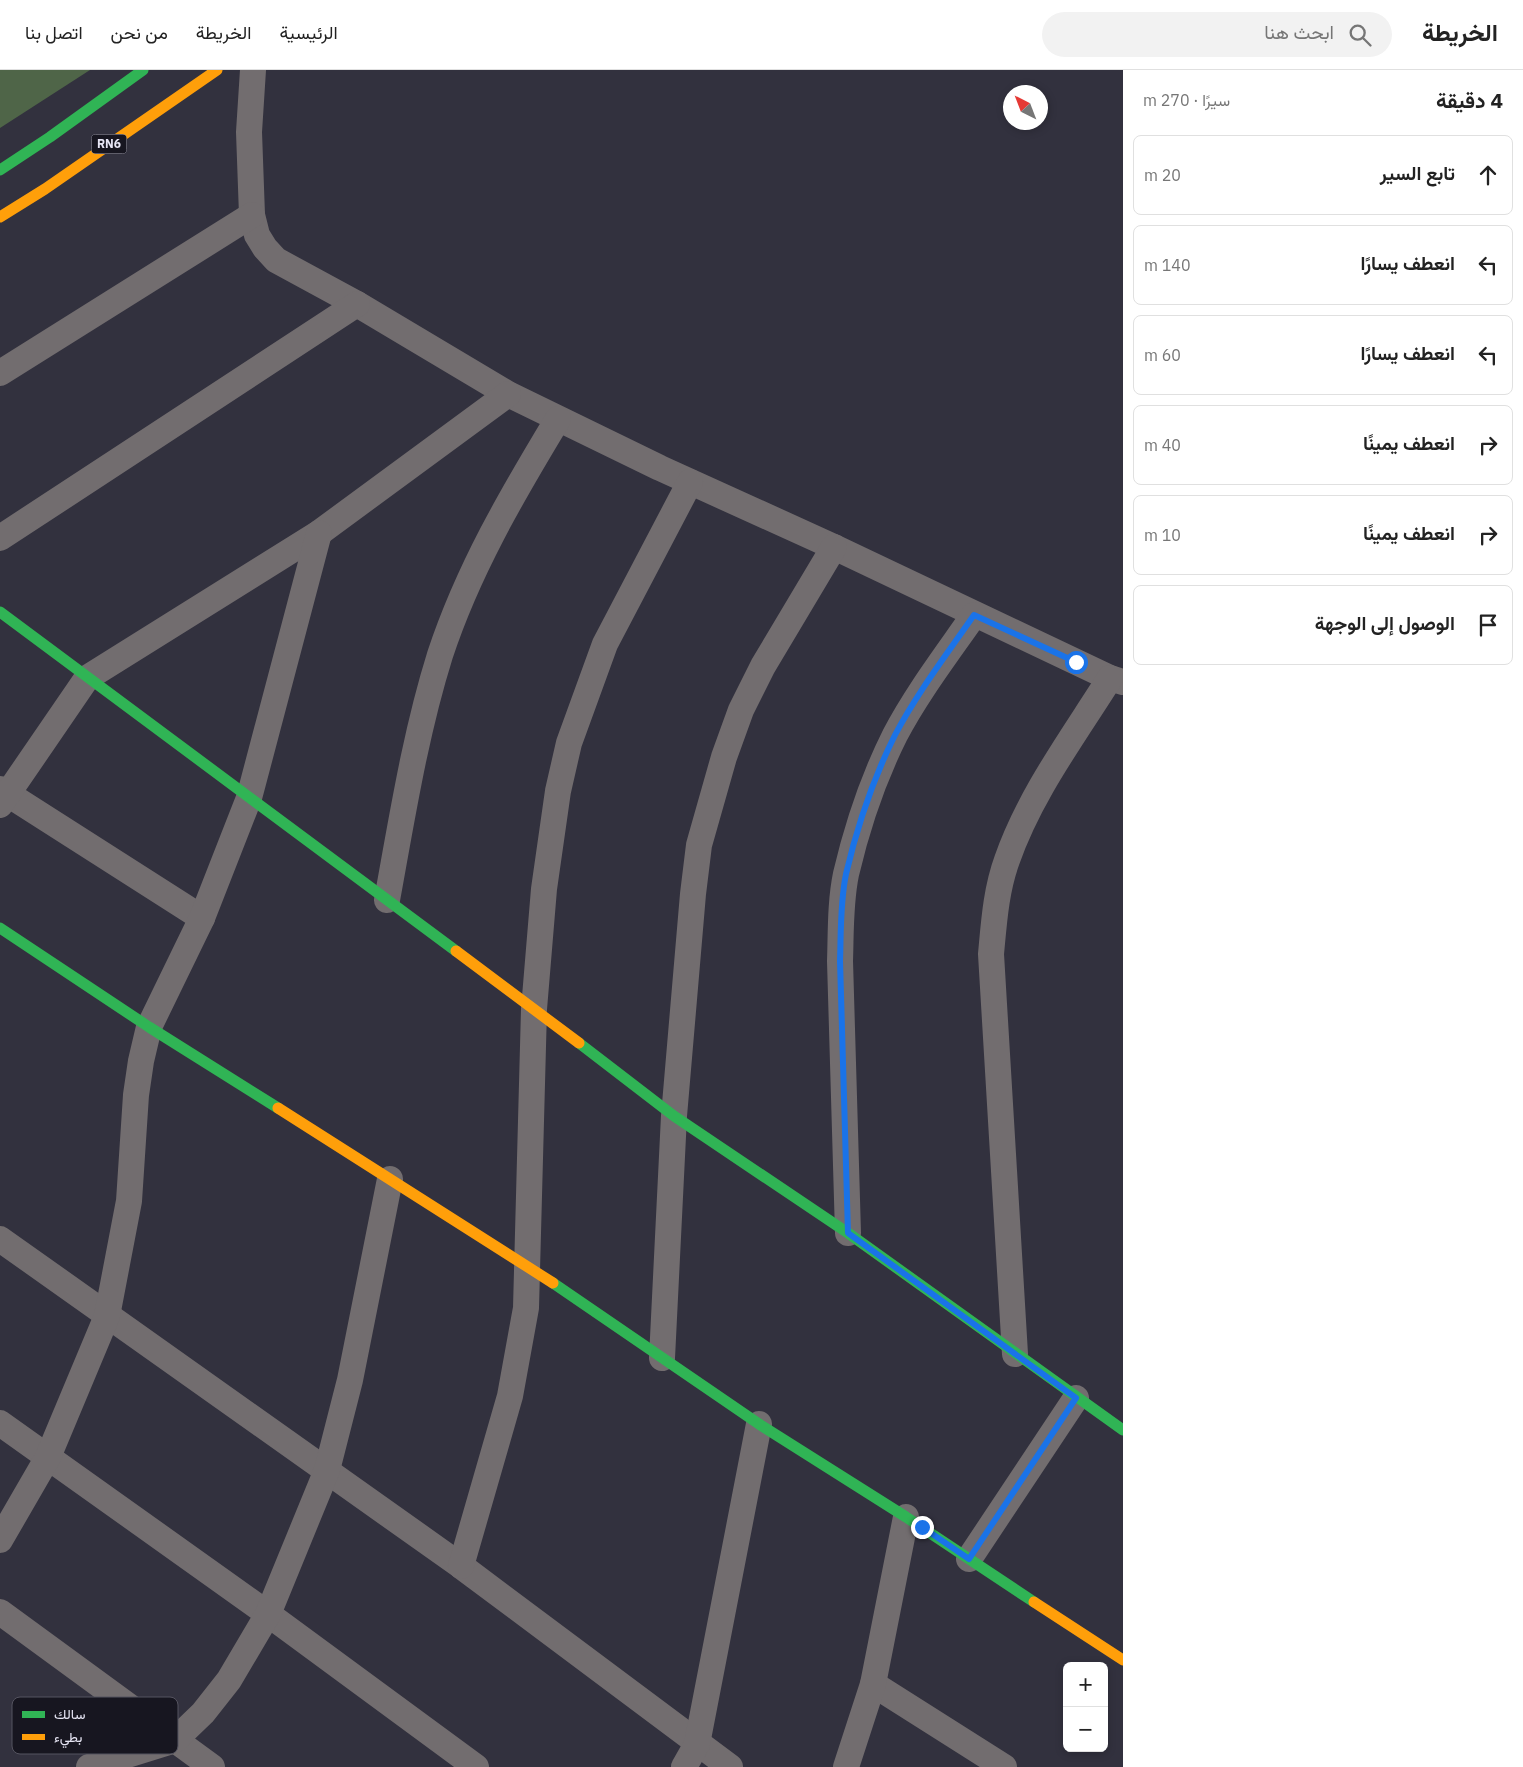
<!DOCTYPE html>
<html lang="ar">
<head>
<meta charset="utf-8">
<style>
  body { margin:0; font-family:"IBM Plex Sans",Vazirmatn,sans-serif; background:#f2f2f2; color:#222; direction:rtl }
  .controls { position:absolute; right:15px; bottom:15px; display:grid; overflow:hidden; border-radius:8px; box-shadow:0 2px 8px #0003 }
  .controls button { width:45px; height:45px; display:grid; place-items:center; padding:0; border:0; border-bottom:1px solid #e0e0e0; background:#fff; color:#222; font:25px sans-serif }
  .compass { position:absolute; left:1003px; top:15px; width:45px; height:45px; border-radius:50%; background:#fff; box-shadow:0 2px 8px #0003; rotate:318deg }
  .stop { position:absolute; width:15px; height:15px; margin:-11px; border:4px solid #1a73e8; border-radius:50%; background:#fff }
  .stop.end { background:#1a73e8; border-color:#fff; box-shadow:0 1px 5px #0008 }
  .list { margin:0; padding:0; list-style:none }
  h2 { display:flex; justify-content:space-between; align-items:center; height:65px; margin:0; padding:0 20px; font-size:21px }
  h2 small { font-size:16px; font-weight:400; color:#767676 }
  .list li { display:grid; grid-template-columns:32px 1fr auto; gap:15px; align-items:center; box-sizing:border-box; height:80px; margin:0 10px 10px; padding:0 10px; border:1px solid #e0e0e0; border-radius:8px }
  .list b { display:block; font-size:19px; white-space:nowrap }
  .list em { font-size:16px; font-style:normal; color:#767676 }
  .icon { flex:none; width:28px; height:28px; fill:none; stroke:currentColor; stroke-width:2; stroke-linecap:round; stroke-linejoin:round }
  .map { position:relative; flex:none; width:1123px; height:1697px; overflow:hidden; direction:ltr }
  header { display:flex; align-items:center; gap:30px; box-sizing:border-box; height:70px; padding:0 25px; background:#fff; border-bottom:1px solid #e0e0e0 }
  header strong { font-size:24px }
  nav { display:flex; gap:28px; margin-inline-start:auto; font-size:18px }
  .search { width:350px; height:45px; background:#f2f2f2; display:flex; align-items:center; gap:12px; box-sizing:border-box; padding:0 18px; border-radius:28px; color:#767676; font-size:19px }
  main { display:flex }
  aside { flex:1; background:#fff }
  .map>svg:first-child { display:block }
  .forest { fill:#4f6548 }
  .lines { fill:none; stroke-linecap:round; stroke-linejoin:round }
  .street { stroke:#726d6f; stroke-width:26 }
  .fast { stroke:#30b455; stroke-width:11 }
  .slow { stroke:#ff9f0a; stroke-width:11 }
  .route { stroke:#1a73e8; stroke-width:6 }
  .labels { text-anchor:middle; stroke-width:5; stroke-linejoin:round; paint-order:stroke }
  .shield { fill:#171620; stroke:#a8a7b4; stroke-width:1 }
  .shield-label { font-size:12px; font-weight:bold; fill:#e6e5f4 }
  .key { fill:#171620; stroke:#555460; stroke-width:1 }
  .key-label { font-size:14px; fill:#e6e5f4 }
</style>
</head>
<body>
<header>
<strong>الخريطة</strong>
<div class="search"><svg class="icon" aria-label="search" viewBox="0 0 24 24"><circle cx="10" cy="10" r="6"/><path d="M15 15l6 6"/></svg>ابحث هنا</div>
<nav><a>الرئيسية</a><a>الخريطة</a><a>من نحن</a><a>اتصل بنا</a></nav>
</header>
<main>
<aside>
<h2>4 دقيقة<small>سيرًا · 270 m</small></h2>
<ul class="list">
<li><svg class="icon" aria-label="ahead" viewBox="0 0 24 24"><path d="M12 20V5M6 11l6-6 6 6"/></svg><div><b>تابع السير</b></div><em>20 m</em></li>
<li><svg class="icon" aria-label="left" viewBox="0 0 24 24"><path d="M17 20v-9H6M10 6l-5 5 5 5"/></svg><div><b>انعطف يسارًا</b></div><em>140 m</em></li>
<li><svg class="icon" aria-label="left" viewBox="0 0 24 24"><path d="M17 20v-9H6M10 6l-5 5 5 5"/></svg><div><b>انعطف يسارًا</b></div><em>60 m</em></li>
<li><svg class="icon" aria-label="right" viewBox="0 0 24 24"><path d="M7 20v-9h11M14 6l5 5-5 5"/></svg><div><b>انعطف يمينًا</b></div><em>40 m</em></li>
<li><svg class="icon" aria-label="right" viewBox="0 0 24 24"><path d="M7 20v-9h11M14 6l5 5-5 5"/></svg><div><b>انعطف يمينًا</b></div><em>10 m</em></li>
<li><svg class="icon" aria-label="arrive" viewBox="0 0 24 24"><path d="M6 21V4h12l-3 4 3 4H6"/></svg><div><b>الوصول إلى الوجهة</b></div></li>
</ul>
</aside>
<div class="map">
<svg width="1123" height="1697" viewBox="0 0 1123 1697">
  <rect width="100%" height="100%" fill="#32313e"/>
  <path class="forest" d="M0 0H90L0 58Z"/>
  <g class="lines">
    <g class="street">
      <path d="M253 0 249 62 252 145 257 165 265 178 276 190 357 234 508 324 660 398 834 477 1110 608 1123 612"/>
      <path d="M0 303 252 145"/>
      <path d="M0 468 357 234"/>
      <path d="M0 719 202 848"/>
      <path d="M0 735 87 608 319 463 508 324"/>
      <path d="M387 830C402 748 415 665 440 585 468 500 512 425 558 349"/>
      <path d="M848 1163 840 891C841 863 840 833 846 804 857 757 873 709 895 665 917 623 947 584 974 545"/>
      <path d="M0 1169 461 1496 730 1697"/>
      <path d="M1015 1284 991 884C994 852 996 820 1007 790 1030 724 1073 667 1110 608"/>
      <path d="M662 1288 674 1046 693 824 699 775 724 687 741 640 763 596 834 477"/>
      <path d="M0 1353 268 1544 476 1697"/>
      <path d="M0 1470 48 1387 107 1246 129 1131 136 1025 141 991 149 957 202 848 249 728 319 463"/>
      <path d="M969 1489 1076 1328"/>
      <path d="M461 1496 510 1326 526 1238 534 939 544 819 558 721 569 673 605 574 690 412"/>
      <path d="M0 1542 212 1697"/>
      <path d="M873 1614 1004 1697"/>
      <path d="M89 1697 175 1670 203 1643 229 1610 268 1544 327 1400 350 1310 390 1109"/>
      <path d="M684 1697 697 1674 759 1354"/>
      <path d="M846 1697 873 1614 906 1447"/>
    </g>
    <g class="fast">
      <path d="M0 100 50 67 143 0"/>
      <path d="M0 542 456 881"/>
      <path d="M0 858 149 957 278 1038"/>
      <path d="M579 973 674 1046 848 1163 1123 1360"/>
      <path d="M553 1213 759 1354 906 1447 1034 1532"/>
    </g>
    <g class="slow">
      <path d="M0 147 45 119 217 0"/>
      <path d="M456 881 579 973"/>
      <path d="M278 1038 553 1213"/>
      <path d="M1034 1532 1123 1590"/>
    </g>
  </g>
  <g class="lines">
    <path class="route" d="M922 1457 969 1489 1076 1328 848 1163 840 891C841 863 840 833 846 804 857 757 873 709 895 665 917 623 947 584 974 545L1076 592"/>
  </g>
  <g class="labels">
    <rect class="shield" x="91.5" y="64.5" width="35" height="19" rx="4"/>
    <g class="shield-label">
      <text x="109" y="78">RN6</text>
    </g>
  </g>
  <rect x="12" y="1627" width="166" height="57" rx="8" class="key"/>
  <rect x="22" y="1641" width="23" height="7" fill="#30b455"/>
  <rect x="22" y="1664" width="23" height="6" fill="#ff9f0a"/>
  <g class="key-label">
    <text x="54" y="1649">سالك</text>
    <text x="54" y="1672">بطيء</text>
  </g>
</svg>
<div class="controls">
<button>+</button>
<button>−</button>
</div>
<svg class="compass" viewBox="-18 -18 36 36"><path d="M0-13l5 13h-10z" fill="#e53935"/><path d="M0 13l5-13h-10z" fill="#767676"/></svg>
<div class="stop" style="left:1076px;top:592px"></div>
<div class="stop end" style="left:922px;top:1457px"></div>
</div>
</main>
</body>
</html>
